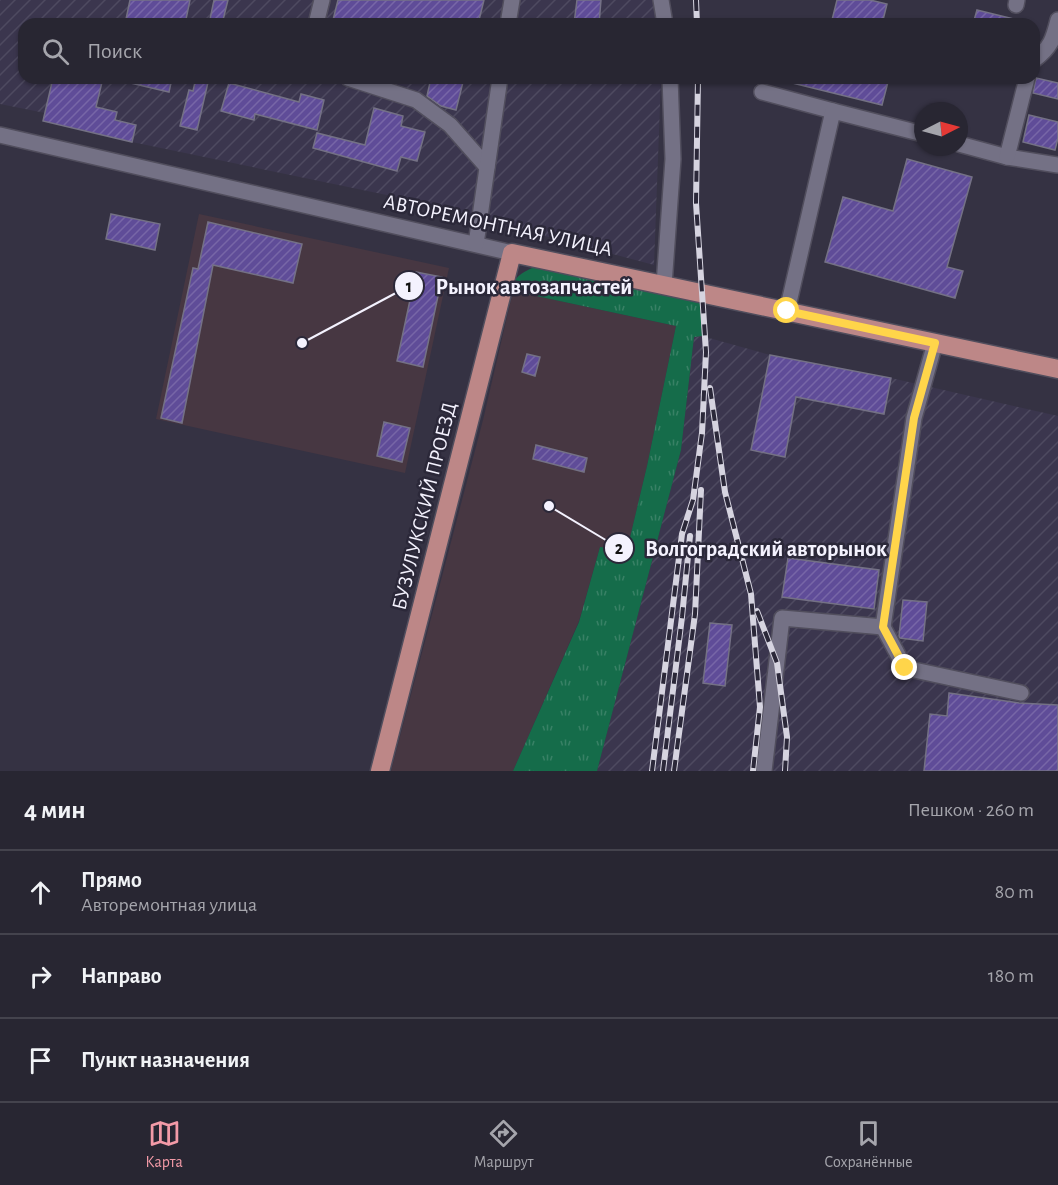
<!DOCTYPE html>
<html lang="ru">
<head>
<meta charset="utf-8">
<style>
  body { margin:0; font-family:"Alegreya Sans",sans-serif; background:#34323e; color:#f1f3f6 }
  .compass { position:absolute; left:914px; top:102px; width:54px; height:54px; border-radius:50%; background:#282632; box-shadow:0 2px 4px #0004; rotate:84deg }
  .stop { position:absolute; width:18px; height:18px; margin:-14px; border:4px solid #ffd54a; border-radius:50%; background:#fff }
  .stop.end { background:#ffd54a; border-color:#fff; box-shadow:0 2px 6px #0008 }
  .list { margin:0; padding:0; list-style:none }
  h2 { display:flex; justify-content:space-between; align-items:center; height:78px; margin:0; padding:0 24px; font-size:26px }
  h2 small { font-size:20px; font-weight:400; color:#a5a5ac }
  .list li { display:grid; grid-template-columns:39px 1fr auto; gap:18px; align-items:center; box-sizing:border-box; height:84px; padding:0 24px; border-top:2px solid #44434d }
  .list b { display:block; font-size:22px; white-space:nowrap }
  .list p { margin:0; font-size:20px; white-space:nowrap; color:#a5a5ac }
  .list em { font-size:20px; font-style:normal; color:#a5a5ac }
  .icon { flex:none; width:33px; height:33px; fill:none; stroke:currentColor; stroke-width:2; stroke-linecap:round; stroke-linejoin:round }
  .map { position:relative; flex:none; width:1058px; height:771px; overflow:hidden }
  .search { position:absolute; background:#282632; box-shadow:0 2px 4px #0004; left:18px; right:18px; top:18px; height:66px; display:flex; align-items:center; gap:15px; box-sizing:border-box; padding:0 21px; border-radius:18px; color:#a5a5ac; font-size:22px }
  .sheet { height:330px; background:#282632 }
  nav { display:flex; justify-content:space-around; align-items:center; box-sizing:border-box; height:84px; border-top:2px solid #44434d; background:#282632; font-size:16px; color:#a5a5ac }
  nav a { display:grid; justify-items:center; gap:3px }
  nav .on { color:#f39aa7 }
  .map>svg:first-child { display:block }
  .commercial { fill:#473742 }
  .industrial { fill:url(#industrial-furrows) }
  .grass { fill:url(#grass-tufts) }
  .building { fill:url(#building-hatch); stroke:#747185; stroke-width:1.5 }
  .lines { fill:none; stroke-linecap:round; stroke-linejoin:round }
  .minor-casing { stroke:#514e5d; stroke-width:18 }
  .major-casing { stroke:#514e5d; stroke-width:21 }
  .minor { stroke:#747185; stroke-width:15 }
  .major { stroke:#bd8787; stroke-width:18 }
  .rail-casing { stroke:#d6d4e0; stroke-width:6 }
  .rail { stroke:#2b2839; stroke-width:4; stroke-dasharray:11; stroke-linecap:butt }
  .route { stroke:#ffd54a; stroke-width:8 }
  .labels { text-anchor:middle; stroke-width:5; stroke-linejoin:round; paint-order:stroke }
  .street-label { font-size:21px; fill:#f4f2fe; stroke:#2b2839 }
  .leader { fill:none; stroke:#f4f2fe; stroke-width:2 }
  .callout-dot { fill:#f4f2fe; stroke:#2b2839; stroke-width:2 }
  .mark-label { font-size:18px; text-anchor:middle; font-weight:bold; fill:#111 }
  .callout-label { font-size:22px; text-anchor:middle; font-weight:bold; fill:#f4f2fe; stroke:#2b2839; stroke-width:5; stroke-linejoin:round; paint-order:stroke }
</style>
</head>
<body>
<div class="map">
<svg width="1058" height="771" viewBox="0 0 1058 771">
  <defs>
    <pattern id="industrial-furrows" width="10" height="10" patternUnits="userSpaceOnUse" patternTransform="scale(1.5)"><rect width="10" height="10" fill="#3b364e"/><path d="M-1 1l2-2M0 10L10 0M9 11l2-2" fill="none" stroke="#4e4a60"/></pattern>
    <pattern id="grass-tufts" width="24" height="20" patternUnits="userSpaceOnUse" patternTransform="scale(1.5)"><rect width="24" height="20" fill="#156c4a"/><path d="M3 7l-1-3M5 7V3M7 7l1-3M15 17l-1-3M17 17v-4M19 17l1-3" fill="none" stroke="#388165"/></pattern>
    <pattern id="building-hatch" width="6" height="6" patternUnits="userSpaceOnUse" patternTransform="scale(1.5)"><rect width="6" height="6" fill="#5f4c98"/><path d="M-1 1l2-2M0 6l6-6M5 7l2-2" fill="none" stroke="#7766a7"/></pattern>
  </defs>
  <rect width="100%" height="100%" fill="#353243"/>
  <g class="commercial">
    <path d="M199 214 449 268 405 473 156 419Z"/>
    <path d="M513 291 676 326 647 466 627 550 600 547 579 621 513 771H391L483 420Z"/>
  </g>
  <g class="industrial">
    <path d="M0 0H657L661 24H24V78H661L654 265 406 199 132 142 45 113 0 104Z"/>
    <path d="M702 336 770 355 891 378 1058 416V771H597L681 450 694 337Z"/>
  </g>
  <path class="grass" d="M532 268H538L700 302 702 336 694 337 681 450 597 771H513L579 622 600 547 627 550 647 466 676 326 513 291C511 278 522 273 532 268Z"/>
  <g class="building">
    <path d="M130 0H190L185 24H125Z"/>
    <path d="M214 0H228L222 24H209Z"/>
    <path d="M338 0H484L478 24H332Z"/>
    <path d="M577 0H601L599 24H574Z"/>
    <path d="M837 0H870L887 4 882 24H831Z"/>
    <path d="M977 10 1018 20 1017 24H973Z"/>
    <path d="M53 78H103L96 107 117 112 115 120 136 125 132 142 43 121Z"/>
    <path d="M127 78H172L169 92 126 82Z"/>
    <path d="M196 78H209L197 130 180 126 189 90 193 91Z"/>
    <path d="M431 78H464L456 110 441 106 427 96Z"/>
    <path d="M789 78H889L882 105 788 82Z"/>
    <path d="M1036 78 1058 83V99L1033 93Z"/>
    <path d="M229 83 299 102 301 94 324 100 317 130 255 114 254 120 221 111Z"/>
    <path d="M374 108 403 116 401 126 425 132 417 161 401 157 397 171 313 148 317 133 365 145Z"/>
    <path d="M1029 115 1058 122V138L1055 150 1023 142Z"/>
    <path d="M907 159 972 177 947 267 963 271 955 298 825 262 843 197 893 211Z"/>
    <path d="M111 214 160 224 155 250 106 239Z"/>
    <path d="M208 222 302 244 293 283 213 265 182 423 161 418 193 268 198 269Z"/>
    <path d="M416 272 442 277 423 367 397 361Z"/>
    <path d="M527 354 540 357 535 376 522 372Z"/>
    <path d="M770 355 891 378 884 414 796 397 785 457 751 450Z"/>
    <path d="M384 422 410 428 402 462 377 456Z"/>
    <path d="M536 445 587 458 584 472 533 459Z"/>
    <path d="M788 558 879 570 874 609 782 597Z"/>
    <path d="M903 600 927 602 923 641 900 638 899 636Z"/>
    <path d="M710 623 732 625 725 686 703 683Z"/>
    <path d="M949 693 1019 703 1058 705V771H924L930 714 947 716Z"/>
  </g>
  <g class="lines">
    <g class="minor-casing">
      <g id="minor">
        <path d="M661 0 665 24"/>
        <path d="M1016 5 1017 0"/>
        <path d="M316 24 322 0"/>
        <path d="M508 24 512 0"/>
        <path d="M1034 60C1051 47 1053 40 1058 20"/>
        <path d="M348 78 416 100 450 125 487 167"/>
        <path d="M762 92 833 111"/>
        <path d="M0 135 512 253"/>
        <path d="M959 144 1007 157 1058 165"/>
        <path d="M1007 157 1027 78"/>
        <path d="M476 244 500 78"/>
        <path d="M664 285 673 159 670 78"/>
        <path d="M787 311 833 111 923 134"/>
        <path d="M883 627 905 668 1021 693"/>
        <path d="M764 771 782 618 883 627 914 418 935 343"/>
      </g>
    </g>
    <g class="major-casing">
      <path id="major" d="M380 771 512 253 1058 369"/>
    </g>
    <use href="#minor" class="minor"/>
    <use href="#major" class="major"/>
    <g class="rail-casing">
      <g id="rail">
        <path d="M696 0 697 24"/>
        <path d="M710 388 725 492 751 594 760 707 753 771"/>
        <path d="M757 611 777 663 787 737 785 771"/>
        <path d="M652 771 682 534 693 500 702 433 706 352 696 203 698 78"/>
        <path d="M663 771 682 617 690 536"/>
        <path d="M674 771 695 614 701 490"/>
      </g>
    </g>
    <use href="#rail" class="rail"/>
  </g>
  <g class="lines">
    <path class="route" d="M787 311 935 343 914 418 883 627 905 668"/>
  </g>
  <g class="labels">
    <g class="street-label">
      <text transform="translate(498 225) rotate(12)" y="7">АВТОРЕМОНТНАЯ УЛИЦА</text>
      <text transform="translate(424 506) rotate(-76)" y="7">БУЗУЛУКСКИЙ ПРОЕЗД</text>
    </g>
  </g>
  <path class="leader" d="M302 343L409 286M549 506L619 548"/>
  <g class="callout-dot">
    <circle cx="302" cy="343" r="6"/>
    <circle cx="549" cy="506" r="6"/>
    <circle cx="409" cy="286" r="15"/>
    <circle cx="619" cy="548" r="15"/>
  </g>
  <g class="mark-label">
    <text x="409" y="292">1</text>
    <text x="619" y="554">2</text>
  </g>
  <g class="callout-label">
    <text x="534" y="294">Рынок автозапчастей</text>
    <text x="766" y="556">Волгоградский авторынок</text>
  </g>
</svg>
<svg class="compass" viewBox="-18 -18 36 36"><path d="M0-13l5 13h-10z" fill="#e53935"/><path d="M0 13l5-13h-10z" fill="#a5a5ac"/></svg>
<div class="stop" style="left:787px;top:311px"></div>
<div class="stop end" style="left:905px;top:668px"></div>
<div class="search"><svg class="icon" aria-label="search" viewBox="0 0 24 24"><circle cx="10" cy="10" r="6"/><path d="M15 15l6 6"/></svg>Поиск</div>
</div>
<section class="sheet">
<h2>4 мин<small>Пешком · 260 m</small></h2>
<ul class="list">
<li><svg class="icon" aria-label="ahead" viewBox="0 0 24 24"><path d="M12 20V5M6 11l6-6 6 6"/></svg><div><b>Прямо</b><p>Авторемонтная улица</p></div><em>80 m</em></li>
<li><svg class="icon" aria-label="right" viewBox="0 0 24 24"><path d="M7 20v-9h11M14 6l5 5-5 5"/></svg><div><b>Направо</b></div><em>180 m</em></li>
<li><svg class="icon" aria-label="arrive" viewBox="0 0 24 24"><path d="M6 21V4h12l-3 4 3 4H6"/></svg><div><b>Пункт назначения</b></div></li>
</ul>
</section>
<nav>
<a class="on"><svg class="icon" aria-label="map" viewBox="0 0 24 24"><path d="M3 6l6-2 6 2 6-2v14l-6 2-6-2-6 2zM9 4v14M15 6v14"/></svg>Карта</a>
<a><svg class="icon" aria-label="directions" viewBox="0 0 24 24"><path d="M12 3l9 9-9 9-9-9zM9 14v-3h6M13 9l2 2-2 2"/></svg>Маршрут</a>
<a><svg class="icon" aria-label="saved" viewBox="0 0 24 24"><path d="M7 4h10v16l-5-4-5 4z"/></svg>Сохранённые</a>
</nav>
</body>
</html>
